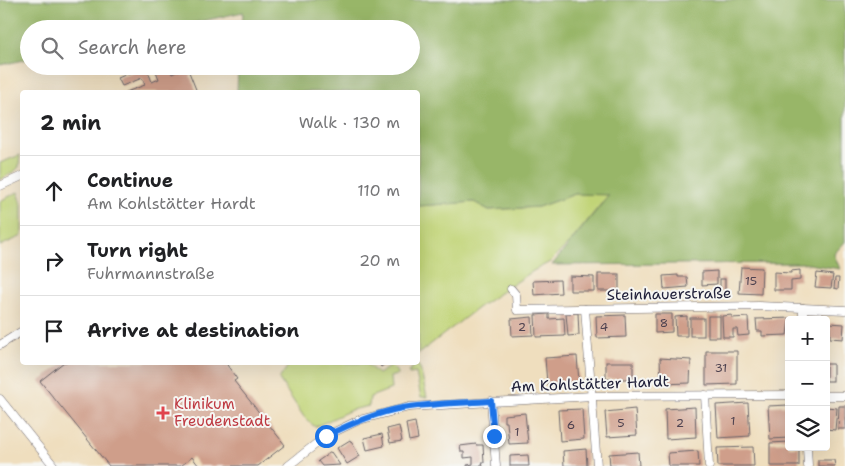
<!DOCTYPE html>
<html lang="en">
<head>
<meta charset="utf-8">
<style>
  body { margin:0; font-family:"Shantell Sans",sans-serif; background:#f6f6f6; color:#202124 }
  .controls { position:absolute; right:15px; bottom:15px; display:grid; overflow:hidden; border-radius:5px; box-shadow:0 5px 20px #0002 }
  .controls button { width:45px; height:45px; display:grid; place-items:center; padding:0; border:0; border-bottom:1px solid #e0e0e0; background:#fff; color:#202124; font:25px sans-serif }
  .stop { position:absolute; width:15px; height:15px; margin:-11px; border:4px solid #1a73e8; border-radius:50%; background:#fff }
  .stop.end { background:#1a73e8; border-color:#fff; box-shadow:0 1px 5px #0008 }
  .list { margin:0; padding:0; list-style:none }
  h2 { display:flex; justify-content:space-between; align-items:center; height:65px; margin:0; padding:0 20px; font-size:21px }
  h2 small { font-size:16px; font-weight:400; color:#757577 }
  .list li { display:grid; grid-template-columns:32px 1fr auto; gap:15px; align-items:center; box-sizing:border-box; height:70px; padding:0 20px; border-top:1px solid #e0e0e0 }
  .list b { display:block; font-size:19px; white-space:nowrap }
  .list p { margin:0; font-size:16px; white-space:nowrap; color:#757577 }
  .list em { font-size:16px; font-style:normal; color:#757577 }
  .icon { flex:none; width:28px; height:28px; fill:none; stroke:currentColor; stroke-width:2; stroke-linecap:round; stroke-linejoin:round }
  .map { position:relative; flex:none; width:845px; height:466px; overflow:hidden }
  .search { position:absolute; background:#fff; box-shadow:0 5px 20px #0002; left:20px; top:20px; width:400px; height:55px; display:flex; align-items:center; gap:12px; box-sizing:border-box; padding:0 18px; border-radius:28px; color:#757577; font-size:19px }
  .panel { position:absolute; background:#fff; box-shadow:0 5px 20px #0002; left:20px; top:90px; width:400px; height:275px; border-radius:5px }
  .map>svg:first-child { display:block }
  .green { fill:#c1d477; stroke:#727b59 }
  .forest { fill:#98b668; stroke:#5d6c52 }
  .building { fill:#cf9e8a }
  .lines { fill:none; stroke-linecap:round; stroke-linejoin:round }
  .minor-casing { stroke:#6a6469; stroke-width:9 }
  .minor { stroke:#fff; stroke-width:8 }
  .route { stroke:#1a73e8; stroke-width:6 }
  .health-dot { fill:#e0444e; stroke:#f6f6f2; stroke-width:2 }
  .labels { text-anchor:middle; stroke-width:4; stroke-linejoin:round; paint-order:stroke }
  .number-label { font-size:12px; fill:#4d414f }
  .street-label { font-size:15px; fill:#22223b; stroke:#f6f6f2 }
  .health-label { font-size:15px; fill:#be3a42; stroke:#f6f6f2; text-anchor:start }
</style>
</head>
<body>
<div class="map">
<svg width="845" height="466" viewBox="0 0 845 466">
  <rect width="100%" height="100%" fill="#f6f6f2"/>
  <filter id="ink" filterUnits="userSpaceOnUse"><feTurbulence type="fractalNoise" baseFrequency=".02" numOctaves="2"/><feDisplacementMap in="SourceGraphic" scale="10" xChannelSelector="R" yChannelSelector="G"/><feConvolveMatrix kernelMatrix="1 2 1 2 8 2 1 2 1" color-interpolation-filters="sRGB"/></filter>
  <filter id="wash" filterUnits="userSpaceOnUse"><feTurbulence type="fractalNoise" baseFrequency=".0096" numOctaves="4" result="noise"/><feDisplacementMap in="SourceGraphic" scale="20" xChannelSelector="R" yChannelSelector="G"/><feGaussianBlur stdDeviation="1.12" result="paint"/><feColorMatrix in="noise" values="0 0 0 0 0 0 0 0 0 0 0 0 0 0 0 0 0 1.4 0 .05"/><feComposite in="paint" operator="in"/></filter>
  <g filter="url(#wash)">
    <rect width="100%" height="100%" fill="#efdebe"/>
    <g class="green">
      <path d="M20 155 19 167 15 171 0 180V163Z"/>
      <path d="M18 192 22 204V236L0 246V201Z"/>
      <path d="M575 194H609L572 240 550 262 533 271 479 307 418 354V206L474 202 489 210 538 207Z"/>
      <path d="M290 363H366L378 374 391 366 399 374 390 377 391 389 370 397 369 406 351 410 315 427 304 417 279 379Z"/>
      <path d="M417 364 420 368 427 397H421L416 373 409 374V371Z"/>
    </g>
    <path class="forest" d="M0 0H845V242L834 254 840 269 802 263 552 265 609 195 575 194 538 207 489 210 474 202 418 206V92H237L238 66H411V29H242L243 12 167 29H29V59L0 65Z"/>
    <g id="blocks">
      <g class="building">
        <path d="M146 66 152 82 159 79 154 66H169L172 74 187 67 197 92H126L145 85 142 78 122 86 118 78Z"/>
        <path d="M741 267 762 268 761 294 739 293Z"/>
        <path d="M800 270V280L791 281V290H774V272L791 273V271Z"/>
        <path d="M717 271V284L702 285V272Z"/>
        <path d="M817 273 833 275 831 288 815 287Z"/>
        <rect x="598" y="274" width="21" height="17"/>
        <path d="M678 275V277H687L688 287 664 289 663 276Z"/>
        <path d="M570 276 594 277V291H570Z"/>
        <path d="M835 278H839L838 289 834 288Z"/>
        <rect x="720" y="279" width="5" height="13"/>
        <path d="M560 280 561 293 534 295 533 281Z"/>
        <path d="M578 313 579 335 568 336 566 314Z"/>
        <path d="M549 314V319L564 318 565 336 536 337 535 315Z"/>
        <path d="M655 314H672V332L655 333Z"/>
        <path d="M625 315 626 337 597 338 596 316Z"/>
        <path d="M732 315V318L748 317 749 335 738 336 737 329H733V337H723L722 316Z"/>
        <path d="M687 316V336H676L675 317Z"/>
        <rect x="708" y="316" width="12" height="21"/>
        <path d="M532 317 533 335 512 336 511 319Z"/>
        <rect x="690" y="318" width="14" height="18"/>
        <path d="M794 318V320H789L787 335 762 336V331H757L756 319Z"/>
        <path d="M830 323 844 324 843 339 830 338Z"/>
        <path d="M706 351H737V384L706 385Z"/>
        <path d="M577 356 579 382 547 384 545 358Z"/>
        <path d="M660 358 691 360 690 383 661 384Z"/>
        <path d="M64 362H225L237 379 234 381 285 445 258 466H199L192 457 181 466H109L40 381Z"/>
        <path d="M378 362H388L381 367Z"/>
        <rect x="606" y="362" width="27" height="17"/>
        <rect x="826" y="364" width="7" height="17"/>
        <path d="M748 403 750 436 718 438 716 405Z"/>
        <path d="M789 405V438L770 439 768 406Z"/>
        <path d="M839 406H845V429H838Z"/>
        <path d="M695 407 696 437 666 439 665 409Z"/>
        <path d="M826 407 837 408 835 430 826 429Z"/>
        <path d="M582 409 584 439 560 441 558 410Z"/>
        <path d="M635 409 637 435 607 437 605 412Z"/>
        <path d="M525 413 528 443 509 444 507 422H504V415Z"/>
        <path d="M415 422 418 439 409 441 406 424Z"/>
        <path d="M399 426 402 441 390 443 387 429Z"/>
        <path d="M382 434 384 446 367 450 364 438Z"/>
        <path d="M350 440 360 456 347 464 337 448Z"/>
        <path d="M789 442V447H799V466H770V443Z"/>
        <path d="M476 444V445H483L484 463H482L483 466H467V465L473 464V457L464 458V452H461L460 446Z"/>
        <path d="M753 447 754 466H718L717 448Z"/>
        <path d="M586 449 587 466H564L563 451Z"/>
        <path d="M698 451 699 466H669L668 453Z"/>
        <path d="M331 452 340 465 322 466 318 461Z"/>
        <path d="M638 452 639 466H610L609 454Z"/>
        <path d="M528 455 529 466H510V456Z"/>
        <path d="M818 460H834L835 466H818Z"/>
      </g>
    </g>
  </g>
  <g filter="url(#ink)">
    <use href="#blocks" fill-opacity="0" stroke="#6a6469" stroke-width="1"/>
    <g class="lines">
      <g class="minor-casing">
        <g id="minor">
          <path d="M0 186 22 176"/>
          <path d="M511 289 516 295 517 310 759 306 845 310"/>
          <path d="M803 308V320"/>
          <path d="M585 309 597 466"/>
          <path d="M0 345 22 331"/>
          <path d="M705 395 709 466"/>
          <path d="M826 396H845"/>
          <path d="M0 399 54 466"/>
          <path d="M491 401 496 466"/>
          <path d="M807 447 808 466"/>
          <path d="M288 466 326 436 359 420 409 407 592 396 789 395"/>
        </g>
      </g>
      <use href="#minor" class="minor"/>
    </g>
  </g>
  <g class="lines" filter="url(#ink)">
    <path class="route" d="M326 436C350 424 375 413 402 408 431 403 462 403 491 401L494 436"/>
  </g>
  <path class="health-dot" d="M160.5 405.5h5v5h5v5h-5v5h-5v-5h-5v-5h5z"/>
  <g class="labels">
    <g class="number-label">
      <text x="751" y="285">15</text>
      <text x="664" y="327">8</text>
      <text x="522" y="331">2</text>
      <text x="604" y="331">4</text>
      <text x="721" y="372">31</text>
      <text x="733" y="425">1</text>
      <text x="621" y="427">5</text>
      <text x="680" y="427">2</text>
      <text x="571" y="429">6</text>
      <text x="517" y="436">1</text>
    </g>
    <g class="street-label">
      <text transform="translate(669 294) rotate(-1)" y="5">Steinhauerstraße</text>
      <text transform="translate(590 384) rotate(-2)" y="5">Am Kohlstätter Hardt</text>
    </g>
    <g class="health-label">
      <text x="174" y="409">Klinikum<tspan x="174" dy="17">Freudenstadt</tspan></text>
    </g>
  </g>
</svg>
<div class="controls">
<button>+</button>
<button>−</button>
<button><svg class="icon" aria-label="layers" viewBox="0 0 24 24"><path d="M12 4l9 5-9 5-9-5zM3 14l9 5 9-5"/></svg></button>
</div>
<div class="stop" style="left:326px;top:436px"></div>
<div class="stop end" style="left:494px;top:436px"></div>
<div class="search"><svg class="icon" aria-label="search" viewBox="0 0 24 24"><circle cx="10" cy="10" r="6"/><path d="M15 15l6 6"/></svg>Search here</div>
<section class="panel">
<h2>2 min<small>Walk · 130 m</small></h2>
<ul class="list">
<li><svg class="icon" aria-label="ahead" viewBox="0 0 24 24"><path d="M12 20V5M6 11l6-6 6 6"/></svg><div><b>Continue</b><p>Am Kohlstätter Hardt</p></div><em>110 m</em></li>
<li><svg class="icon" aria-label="right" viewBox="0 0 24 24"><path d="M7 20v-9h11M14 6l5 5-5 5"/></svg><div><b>Turn right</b><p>Fuhrmannstraße</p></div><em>20 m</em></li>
<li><svg class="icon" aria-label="arrive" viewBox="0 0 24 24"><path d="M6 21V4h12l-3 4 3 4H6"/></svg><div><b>Arrive at destination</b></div></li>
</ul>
</section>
</div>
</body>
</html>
